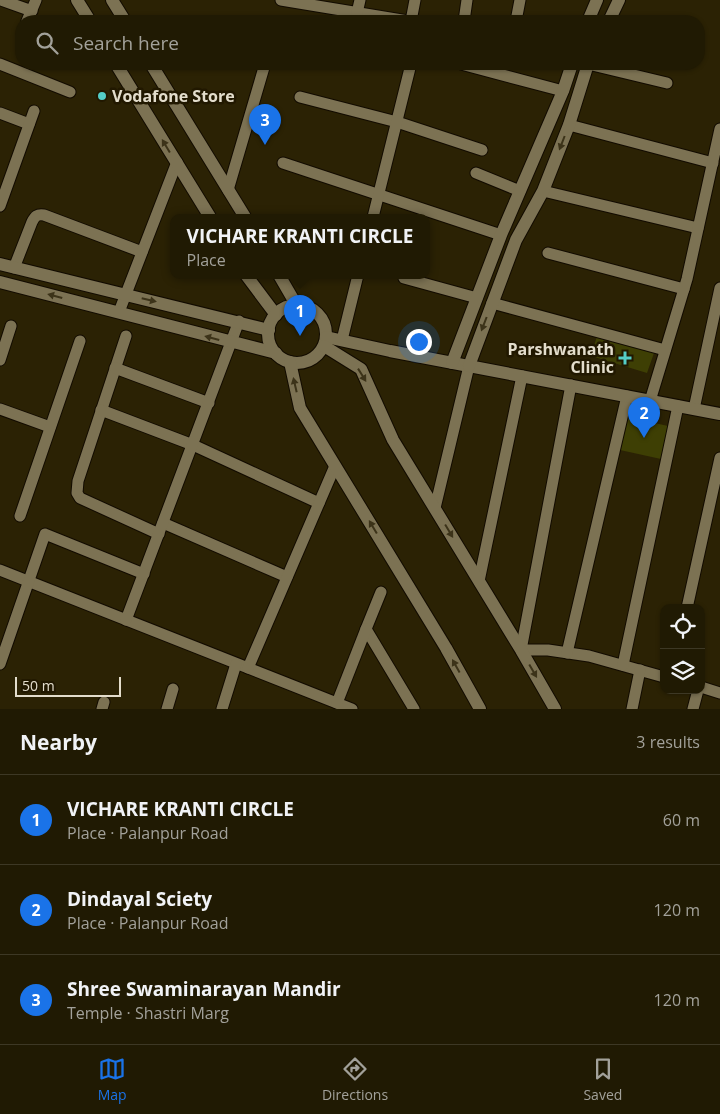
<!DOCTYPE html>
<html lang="en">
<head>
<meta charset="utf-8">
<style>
  body { margin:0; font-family:"Open Sans",sans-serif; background:#28230d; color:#f1f3f6 }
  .controls { position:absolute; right:15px; bottom:15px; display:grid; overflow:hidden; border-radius:10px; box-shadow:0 1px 4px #0004 }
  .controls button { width:45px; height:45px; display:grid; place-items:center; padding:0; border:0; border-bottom:1px solid #3d3825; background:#201a03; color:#f1f3f6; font:25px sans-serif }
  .scale { position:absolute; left:15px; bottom:12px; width:106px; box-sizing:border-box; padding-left:5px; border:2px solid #e3ddcc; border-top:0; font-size:14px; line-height:18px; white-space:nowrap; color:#e3ddcc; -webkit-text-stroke:4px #211800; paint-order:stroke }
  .you { position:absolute; left:418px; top:341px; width:18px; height:18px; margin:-12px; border:4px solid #fff; border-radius:50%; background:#1a73e8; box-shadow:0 0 0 8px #1a73e833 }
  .badge { display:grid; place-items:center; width:32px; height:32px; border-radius:50%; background:#1a73e8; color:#fff; font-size:16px; font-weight:700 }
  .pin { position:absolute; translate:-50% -41px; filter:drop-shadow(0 1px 2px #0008) }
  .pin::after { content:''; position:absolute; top:26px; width:18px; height:15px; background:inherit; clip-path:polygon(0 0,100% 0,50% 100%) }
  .popup { position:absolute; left:170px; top:214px; width:260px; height:65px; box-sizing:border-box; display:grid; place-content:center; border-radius:10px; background:#201a03; filter:drop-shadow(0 1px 4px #0005); font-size:16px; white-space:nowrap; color:#a2a19a }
  .popup b { font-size:19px; color:#f1f3f6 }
  .popup::after { content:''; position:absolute; left:50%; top:100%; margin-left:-10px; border:10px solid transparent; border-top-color:#201a03 }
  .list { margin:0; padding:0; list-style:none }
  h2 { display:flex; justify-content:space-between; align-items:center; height:65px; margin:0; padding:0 20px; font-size:21px }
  h2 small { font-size:16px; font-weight:400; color:#a2a19a }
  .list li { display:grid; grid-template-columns:32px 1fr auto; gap:15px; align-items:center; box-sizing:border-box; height:90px; padding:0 20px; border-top:1px solid #3d3825 }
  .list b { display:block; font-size:19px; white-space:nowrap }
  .list p { margin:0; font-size:16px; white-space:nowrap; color:#a2a19a }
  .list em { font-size:16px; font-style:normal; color:#a2a19a }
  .icon { flex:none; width:28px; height:28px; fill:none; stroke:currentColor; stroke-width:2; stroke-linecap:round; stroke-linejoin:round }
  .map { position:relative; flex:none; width:720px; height:709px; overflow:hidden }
  .search { position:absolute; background:#201a03; box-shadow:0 1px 4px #0004; left:15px; right:15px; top:15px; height:55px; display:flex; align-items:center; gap:12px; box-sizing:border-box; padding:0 18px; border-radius:20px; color:#a2a19a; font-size:19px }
  .sheet { height:335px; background:#201a03 }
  nav { display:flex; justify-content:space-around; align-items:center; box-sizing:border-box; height:70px; border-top:1px solid #3d3825; background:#201a03; font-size:14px; color:#a2a19a }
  nav a { display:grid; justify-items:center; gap:2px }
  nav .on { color:#1a73e8 }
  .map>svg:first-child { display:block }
  .building { fill:#3e3f04 }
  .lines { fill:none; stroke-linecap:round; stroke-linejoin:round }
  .minor-casing { stroke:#120b00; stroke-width:13 }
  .tertiary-casing { stroke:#120b00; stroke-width:14 }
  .minor { stroke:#7c7253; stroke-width:11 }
  .tertiary { stroke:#7c7253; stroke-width:12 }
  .oneway { fill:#3c3319 }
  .poi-dot { fill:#54cdc7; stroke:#211800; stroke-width:2 }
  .labels { text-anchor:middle; stroke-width:5; stroke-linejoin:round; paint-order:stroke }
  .poi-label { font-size:16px; font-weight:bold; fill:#e3ddcc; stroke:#211800; text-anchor:start }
</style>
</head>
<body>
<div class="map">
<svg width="720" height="709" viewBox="0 0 720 709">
  <rect width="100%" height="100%" fill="#2b2204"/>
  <g class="building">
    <path d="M597 336 654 353 647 373 591 356Z"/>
    <path d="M628 417 668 426 661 459 620 450Z"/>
  </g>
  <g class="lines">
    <g class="minor-casing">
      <g id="minor">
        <path d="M1 0 32 11"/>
        <path d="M281 0 408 21"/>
        <path d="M357 13 360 0"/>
        <path d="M27 21 36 0"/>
        <path d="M411 21 415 0"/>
        <path d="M464 21 467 0"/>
        <path d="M516 21 520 0"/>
        <path d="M0 64 70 92"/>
        <path d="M461 64 563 91"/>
        <path d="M588 64 667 83"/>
        <path d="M300 97 397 122 482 150"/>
        <path d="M0 113 29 124"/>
        <path d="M569 125 713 163"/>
        <path d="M283 163 501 235"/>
        <path d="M476 173 520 191"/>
        <path d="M228 190 265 64"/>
        <path d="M543 191 698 228"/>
        <path d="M0 206 34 111"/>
        <path d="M373 217 411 64"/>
        <path d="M548 253 684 289"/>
        <path d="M14 268 32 222C35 216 37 214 44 215L142 252"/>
        <path d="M404 278 477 298"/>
        <path d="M492 303 665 350"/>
        <path d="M119 312 177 162"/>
        <path d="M126 336 78 481 77 493 80 498 159 534"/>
        <path d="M342 340 358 275"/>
        <path d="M0 360 11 326"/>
        <path d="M115 368 209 403"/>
        <path d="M571 385 521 650H548L589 656 664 677"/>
        <path d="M650 401 687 279 720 129"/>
        <path d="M0 409 50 427"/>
        <path d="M694 409 720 288"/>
        <path d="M101 410 193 445 319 503"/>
        <path d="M435 508 469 366"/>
        <path d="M20 516 80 341"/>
        <path d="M163 523 287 577"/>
        <path d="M0 570 352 709"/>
        <path d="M479 581 522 376"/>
        <path d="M381 592 366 629 414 709"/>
        <path d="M687 608 720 458"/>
        <path d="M126 620 239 321"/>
        <path d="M567 653 627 396"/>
        <path d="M0 664 45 534 144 574"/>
        <path d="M623 665 678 406"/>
        <path d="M248 668 335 466"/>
        <path d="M701 687 720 693"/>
        <path d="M337 703 366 629"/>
        <path d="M102 709 104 702"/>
        <path d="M167 709 173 689"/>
        <path d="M222 709 236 664"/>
        <path d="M632 709 640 670"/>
        <path d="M693 709 698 690"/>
      </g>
    </g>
    <g class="tertiary-casing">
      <g id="tertiary">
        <path d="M77 0 90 21"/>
        <path d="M112 0 125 21"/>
        <path d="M588 21 597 0"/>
        <path d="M609 21 619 0"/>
        <path d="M116 64 210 217"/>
        <path d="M151 64 245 217"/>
        <path d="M0 264 269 330"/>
        <path d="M246 275 276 315"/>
        <path d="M279 275 297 306"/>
        <path d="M0 282 276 353"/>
        <circle cx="297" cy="334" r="29"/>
        <path d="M326 337 390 351 720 414"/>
        <path d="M324 346 361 369 393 440 521 650 555 709"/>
        <path d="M290 362 300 408 446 648 480 709"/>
        <path d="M452 363 501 235 563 91 572 64"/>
        <path d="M469 366 516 240 543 191 569 125 588 64"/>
      </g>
    </g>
    <use href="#minor" class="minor"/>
    <use href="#tertiary" class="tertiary"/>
  </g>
  <defs><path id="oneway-solid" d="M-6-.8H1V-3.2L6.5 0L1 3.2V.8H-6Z" transform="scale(1.25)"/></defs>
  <g class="oneway">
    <use href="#oneway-solid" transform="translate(562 143) rotate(111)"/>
    <use href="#oneway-solid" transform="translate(166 146) rotate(-121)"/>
    <use href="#oneway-solid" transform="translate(55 296) rotate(-165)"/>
    <use href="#oneway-solid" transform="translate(149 300) rotate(13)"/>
    <use href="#oneway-solid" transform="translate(484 324) rotate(111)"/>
    <use href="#oneway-solid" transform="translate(212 338) rotate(-165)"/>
    <use href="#oneway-solid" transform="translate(362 375) rotate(58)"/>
    <use href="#oneway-solid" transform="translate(295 385) rotate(-103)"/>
    <use href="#oneway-solid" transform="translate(373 527) rotate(-121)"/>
    <use href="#oneway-solid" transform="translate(449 531) rotate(59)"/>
    <use href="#oneway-solid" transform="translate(456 666) rotate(-119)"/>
    <use href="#oneway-solid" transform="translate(533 671) rotate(60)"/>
  </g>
  <g class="poi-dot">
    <circle cx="102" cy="96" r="5"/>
    <path d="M622.5 350.5h5v5h5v5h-5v5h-5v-5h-5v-5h5z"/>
  </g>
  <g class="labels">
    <g class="poi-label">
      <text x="112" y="102">Vodafone Store</text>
      <text x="614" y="355" text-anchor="end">Parshwanath<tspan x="614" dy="18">Clinic</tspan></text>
    </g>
  </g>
</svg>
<div class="controls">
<button><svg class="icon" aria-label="locate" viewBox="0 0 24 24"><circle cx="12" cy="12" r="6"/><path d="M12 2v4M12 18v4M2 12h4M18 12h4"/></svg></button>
<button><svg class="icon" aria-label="layers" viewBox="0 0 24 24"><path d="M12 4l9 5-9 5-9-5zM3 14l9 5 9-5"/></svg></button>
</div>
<div class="scale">50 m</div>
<div class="you"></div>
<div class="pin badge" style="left:300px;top:336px">1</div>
<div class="popup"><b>VICHARE KRANTI CIRCLE</b>Place</div>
<div class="pin badge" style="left:644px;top:438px">2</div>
<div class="pin badge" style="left:265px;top:145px">3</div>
<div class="search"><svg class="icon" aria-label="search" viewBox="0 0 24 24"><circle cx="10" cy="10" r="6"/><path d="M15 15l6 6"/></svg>Search here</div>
</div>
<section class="sheet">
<h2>Nearby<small>3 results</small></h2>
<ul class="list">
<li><span class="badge">1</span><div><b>VICHARE KRANTI CIRCLE</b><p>Place · Palanpur Road</p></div><em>60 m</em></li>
<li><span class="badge">2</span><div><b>Dindayal Sciety</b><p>Place · Palanpur Road</p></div><em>120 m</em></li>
<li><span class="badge">3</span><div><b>Shree Swaminarayan Mandir</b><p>Temple · Shastri Marg</p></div><em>120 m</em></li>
</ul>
</section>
<nav>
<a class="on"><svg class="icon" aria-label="map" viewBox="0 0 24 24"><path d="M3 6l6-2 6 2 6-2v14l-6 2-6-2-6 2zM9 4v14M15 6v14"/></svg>Map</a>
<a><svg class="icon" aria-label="directions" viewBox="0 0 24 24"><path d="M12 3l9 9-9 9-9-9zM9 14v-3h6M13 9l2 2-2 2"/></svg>Directions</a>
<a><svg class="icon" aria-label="saved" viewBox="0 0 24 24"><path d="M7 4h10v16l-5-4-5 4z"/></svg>Saved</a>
</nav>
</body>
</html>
